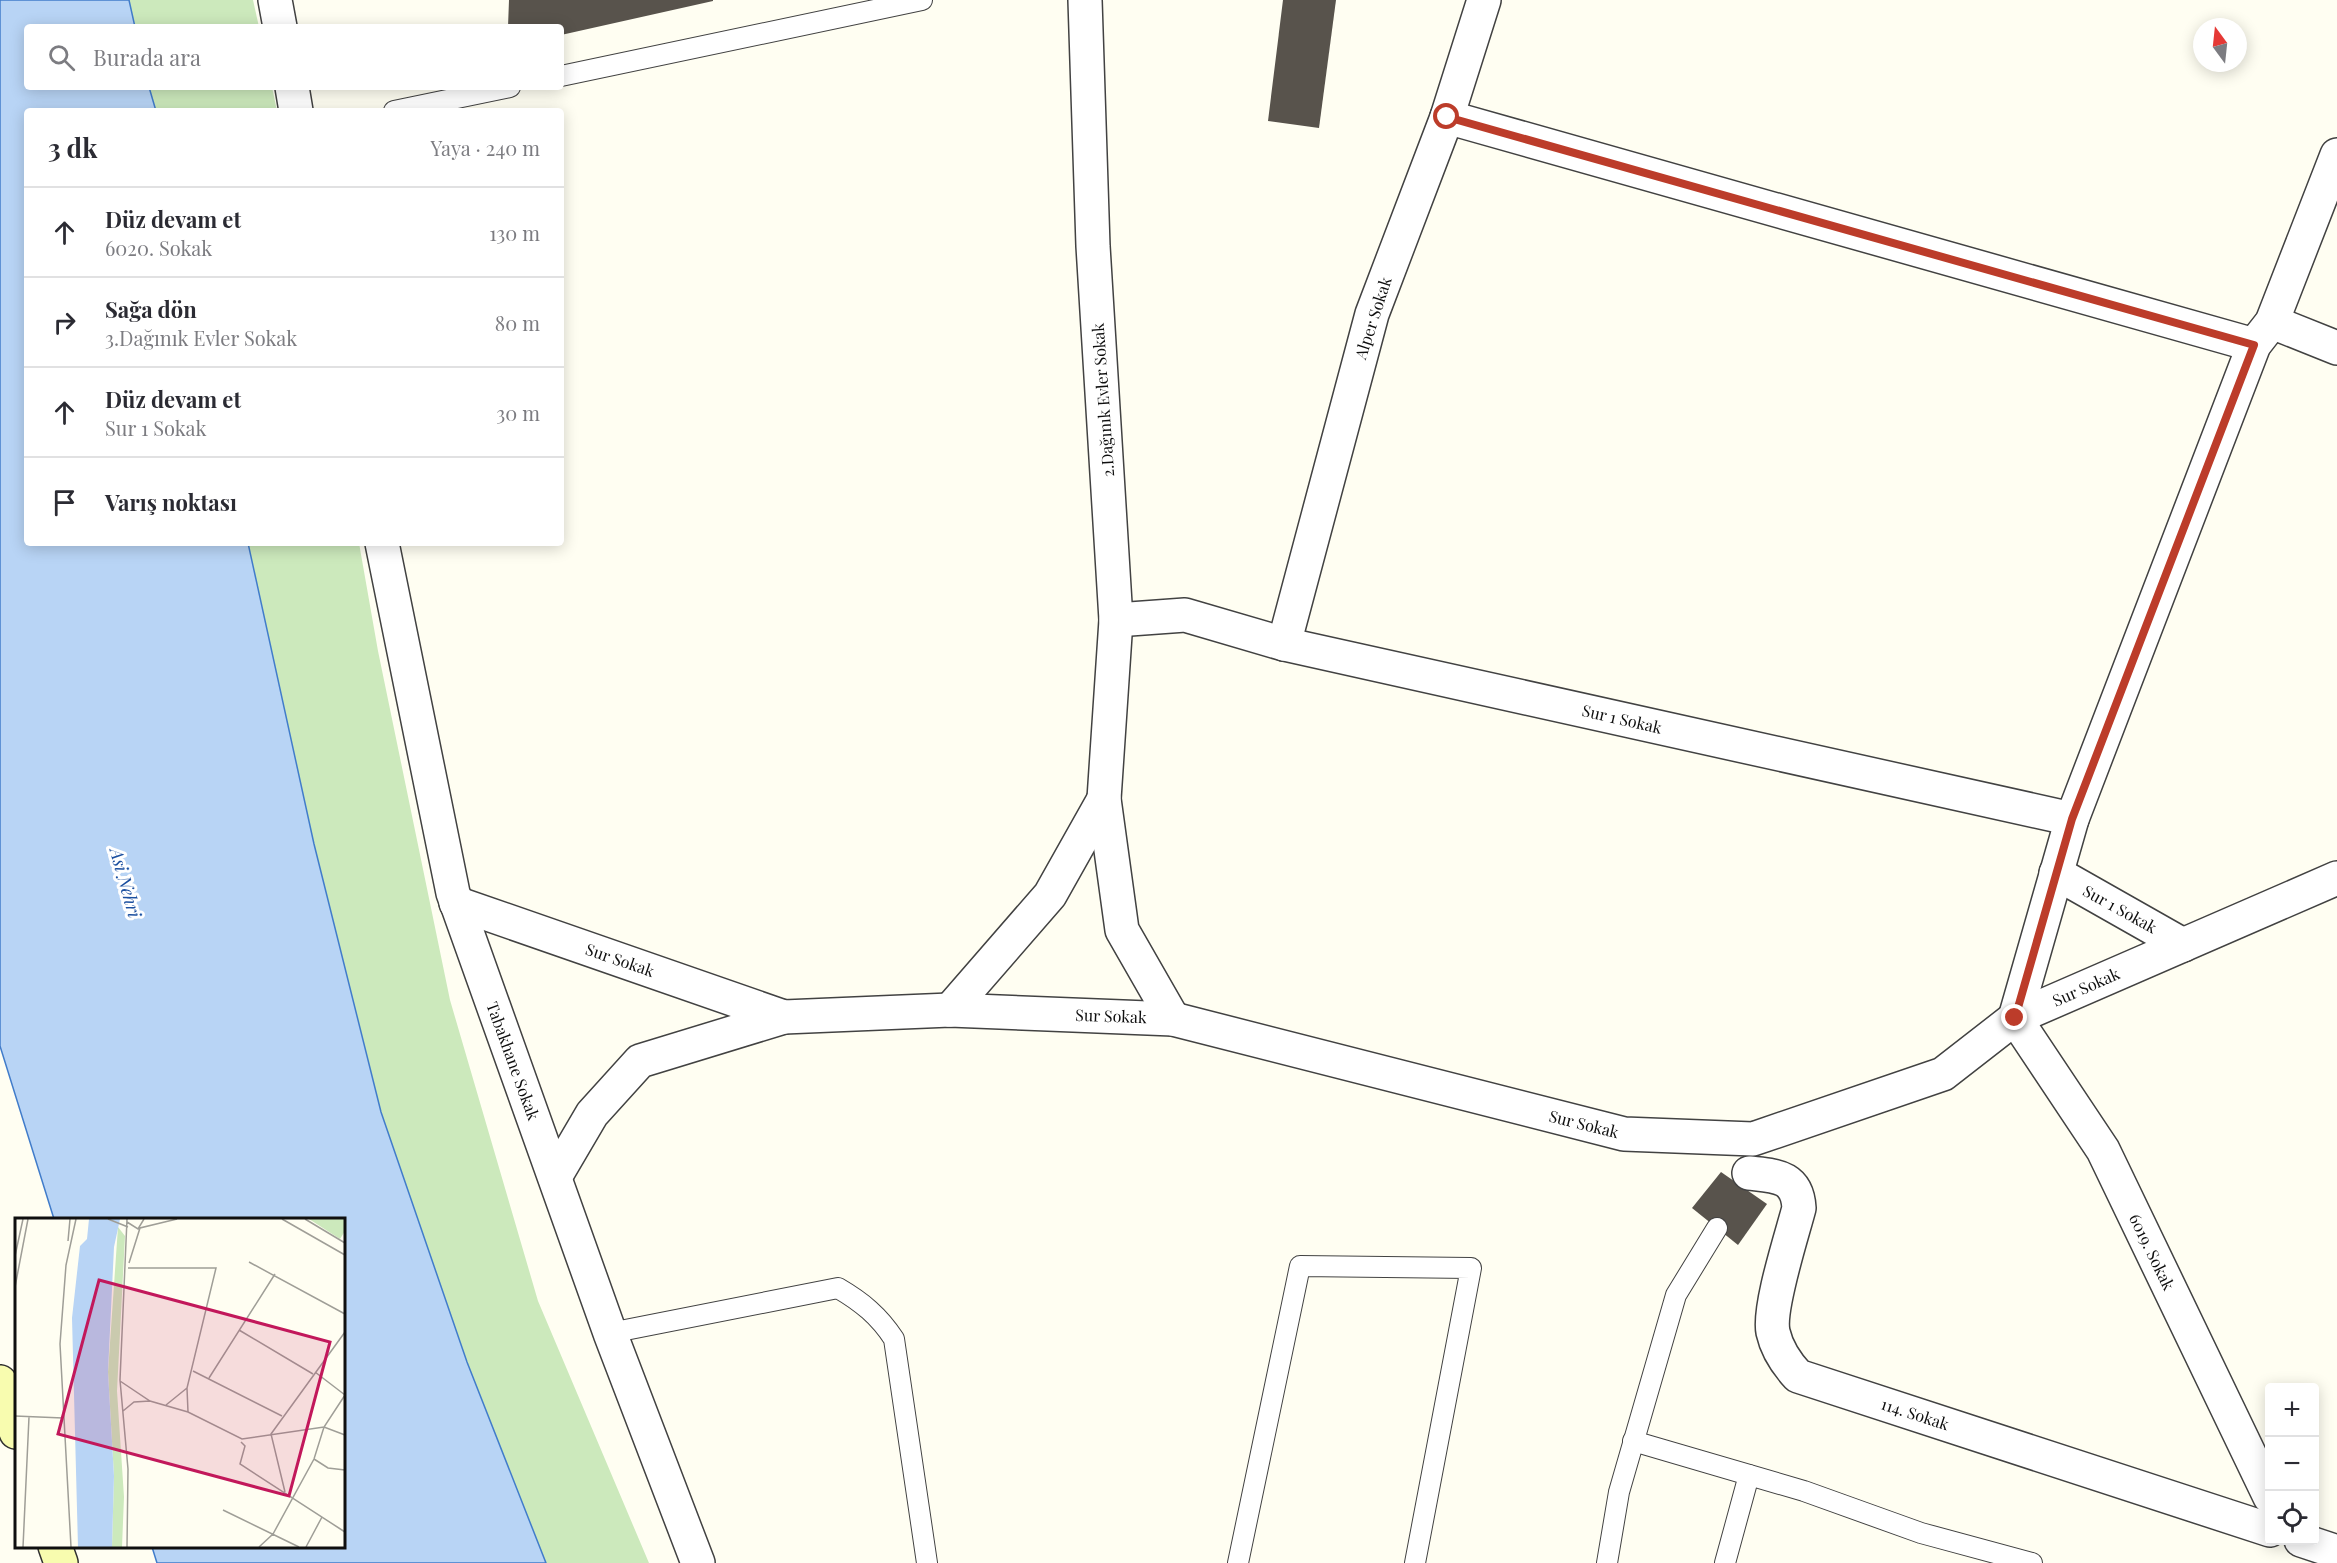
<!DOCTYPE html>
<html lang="tr">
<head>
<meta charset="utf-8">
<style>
  body { margin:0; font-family:"Playfair Display",serif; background:#f7f7f7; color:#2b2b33 }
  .controls { position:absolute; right:18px; bottom:18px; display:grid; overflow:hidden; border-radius:6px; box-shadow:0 3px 15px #0003 }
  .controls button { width:54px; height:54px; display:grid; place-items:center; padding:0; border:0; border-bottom:2px solid #e1e1e2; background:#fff; color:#2b2b33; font:30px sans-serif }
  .compass { position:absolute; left:2193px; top:18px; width:54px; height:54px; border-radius:50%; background:#fff; box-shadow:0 3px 15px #0003; rotate:345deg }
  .stop { position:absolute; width:18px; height:18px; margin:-14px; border:4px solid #bc3c2a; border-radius:50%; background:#fff }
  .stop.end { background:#bc3c2a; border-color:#fff; box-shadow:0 2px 6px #0008 }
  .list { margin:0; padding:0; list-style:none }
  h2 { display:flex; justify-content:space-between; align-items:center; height:78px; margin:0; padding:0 24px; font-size:26px }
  h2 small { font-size:20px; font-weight:400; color:#7c7c81 }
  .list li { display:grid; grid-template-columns:39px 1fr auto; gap:18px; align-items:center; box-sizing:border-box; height:90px; padding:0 24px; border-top:2px solid #e1e1e2 }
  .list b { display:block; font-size:22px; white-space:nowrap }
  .list p { margin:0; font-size:20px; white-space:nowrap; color:#7c7c81 }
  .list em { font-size:20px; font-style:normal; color:#7c7c81 }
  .icon { flex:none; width:33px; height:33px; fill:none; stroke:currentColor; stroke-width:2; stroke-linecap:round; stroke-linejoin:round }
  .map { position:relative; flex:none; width:2337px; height:1563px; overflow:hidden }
  .search { position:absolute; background:#fff; box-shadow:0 3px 15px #0003; left:24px; top:24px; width:540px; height:66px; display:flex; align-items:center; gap:15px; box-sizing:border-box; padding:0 21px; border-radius:6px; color:#7c7c81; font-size:22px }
  .panel { position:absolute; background:#fff; box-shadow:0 3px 15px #0003; left:24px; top:108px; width:540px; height:438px; border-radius:6px }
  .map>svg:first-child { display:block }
  .green { fill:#cce9bc }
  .water { fill:#b8d4f5; stroke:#417cca; stroke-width:1.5 }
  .building { fill:#58534c }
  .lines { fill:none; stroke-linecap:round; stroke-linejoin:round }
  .service-casing { stroke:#424242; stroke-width:22 }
  .minor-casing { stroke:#424242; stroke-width:36 }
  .secondary-casing { stroke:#313131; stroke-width:36 }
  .service { stroke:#fff; stroke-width:20 }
  .minor { stroke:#fff; stroke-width:33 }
  .secondary { stroke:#f8fcaf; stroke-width:33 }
  .route { stroke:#bc3c2a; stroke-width:8 }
  .labels { text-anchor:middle; stroke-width:6; stroke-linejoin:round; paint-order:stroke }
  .street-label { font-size:16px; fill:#0f0f0f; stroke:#fff }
  .water-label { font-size:18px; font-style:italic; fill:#1b4f9f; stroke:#fff }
  .inset-road { fill:none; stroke:#9f9e97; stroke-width:1.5 }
  .view { fill:#c2185b; fill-opacity:0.15; stroke:#c2185b; stroke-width:3 }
  .inset-edge { fill:none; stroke:#0f0f0f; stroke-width:3 }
</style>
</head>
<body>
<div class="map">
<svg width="2337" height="1563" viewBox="0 0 2337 1563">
  <rect width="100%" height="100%" fill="#fffef2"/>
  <g class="green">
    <path d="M129 0H253L259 27H135Z"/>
    <path d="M149 87H272L277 111H156Z"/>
    <path d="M248 543H359L378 651 450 1000 538 1301 649 1563H546L467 1362 381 1112 314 844Z"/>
  </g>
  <path class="water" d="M0 0H129L135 27H27V87H149L156 111H27V543H248L314 844 381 1112 467 1362 546 1563H157L152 1547 344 1546V1220L54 1219 0 1046Z"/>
  <g class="building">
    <path d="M509 0H713V1L561 35V27H508Z"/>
    <path d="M1283 0H1336L1319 128 1268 121Z"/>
    <path d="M1721 1172 1767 1204 1738 1245 1692 1208Z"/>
  </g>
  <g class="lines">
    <g class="service-casing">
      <g id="service">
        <path d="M561 76 922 0"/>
        <path d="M394 111 510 87"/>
        <path d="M610 1333 838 1288C862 1302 879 1316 894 1339L927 1563"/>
        <path d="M1633 1441 1804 1491 1921 1533 2032 1563"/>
        <path d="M1238 1563 1300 1266 1471 1268 1415 1563"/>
        <path d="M1607 1563 1619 1492 1676 1295 1717 1228"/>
        <path d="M1725 1563 1749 1475"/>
      </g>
    </g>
    <g class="minor-casing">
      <g id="minor">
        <path d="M275 0 280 27"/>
        <path d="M1085 0 1093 246 1116 620 1104 799 1122 930 1173 1019"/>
        <path d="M292 87 296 111"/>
        <path d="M1447 117 2254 345"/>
        <path d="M2272 322 2337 348"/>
        <path d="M382 543 453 893 610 1333 698 1563"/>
        <path d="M1116 620 1185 615 1284 644 2072 819"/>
        <path d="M1284 644 1372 314 1447 117 1484 0"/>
        <path d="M2056 873 2183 945"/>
        <path d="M456 903 784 1017 950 1010 1173 1019 1624 1134 1753 1139 1943 1074 2015 1018 2337 878"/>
        <path d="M950 1010 1050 895 1104 799"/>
        <path d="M1749 1173C1775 1176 1797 1175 1799 1208 1792 1235 1768 1308 1773 1332 1777 1350 1786 1363 1798 1376L2270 1530"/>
        <path d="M555 1177 592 1114 640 1061 784 1017"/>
        <path d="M2270 1497 2103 1150 2015 1018 2072 819 2254 345 2272 322 2337 155"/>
        <path d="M2301 1540 2337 1552"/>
      </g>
    </g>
    <g class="secondary-casing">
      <g id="secondary">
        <path d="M0 1382 16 1432"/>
        <path d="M55 1546 61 1563"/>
      </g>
    </g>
    <use href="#service" class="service"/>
    <use href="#minor" class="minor"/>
    <use href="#secondary" class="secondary"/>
  </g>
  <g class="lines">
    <path class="route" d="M1447 117 2254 345 2072 819 2015 1018"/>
  </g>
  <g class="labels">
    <g class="street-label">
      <text transform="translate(1373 318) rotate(-72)" y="6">Alper Sokak</text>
      <text transform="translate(1103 400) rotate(-94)" y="6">2.Dağınık Evler Sokak</text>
      <text transform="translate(1622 719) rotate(13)" y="6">Sur 1 Sokak</text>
      <text transform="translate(2120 909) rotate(29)" y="6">Sur 1 Sokak</text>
      <text transform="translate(620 960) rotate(19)" y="6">Sur Sokak</text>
      <text transform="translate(2086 987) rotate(-24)" y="6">Sur Sokak</text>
      <text transform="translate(1111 1016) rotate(2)" y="6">Sur Sokak</text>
      <text transform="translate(513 1061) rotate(70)" y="6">Tabakhane Sokak</text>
      <text transform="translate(1584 1124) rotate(14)" y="6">Sur Sokak</text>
      <text transform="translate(2152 1252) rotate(64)" y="6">6019. Sokak</text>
      <text transform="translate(1915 1414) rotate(18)" y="6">114. Sokak</text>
    </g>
    <g class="water-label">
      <text transform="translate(125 883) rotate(74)" y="6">Asi Nehri</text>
    </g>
  </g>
  <g transform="translate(15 1218)">
    <rect width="330" height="330" fill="#fffef2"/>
    <path d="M294 1H330V13L325 21ZM103 9 110 18 102 173 109 279 107 329H97L99 258 93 154Z" fill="#cce9bc"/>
    <path d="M74 1H105L99 29 93 154 99 258 97 329H63L57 100 65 28 72 21Z" fill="#b8d4f5"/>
    <path class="inset-road" d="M93 1 113 9M267 1 330 37M290 1 330 25M112 4 123 11 129 1M53 23 55 1M0 38 8 1M234 44 330 96M114 45 125 10 162 1M113 50H201L172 170 173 194M0 69 13 1M224 112 298 156M178 153 267 198M300 154 330 177M194 160 260 56M105 163 135 183 173 194 227 221 309 209 330 217M151 187 172 170M108 193 119 184 135 183M0 198 48 200M226 224 230 228 225 246 330 314M299 241 313 250 330 252M270 274 256 216 330 114M208 292 284 329M8 329 14 199M56 329 45 126 51 47 61 1M112 329 113 251 105 162 112 1M244 329 258 316 299 241 309 209 330 177M291 329 307 299"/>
    <path class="view" d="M84 62 315 124 274 278 43 216Z"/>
    <rect width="330" height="330" class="inset-edge"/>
  </g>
</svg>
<div class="controls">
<button>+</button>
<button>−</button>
<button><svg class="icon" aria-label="locate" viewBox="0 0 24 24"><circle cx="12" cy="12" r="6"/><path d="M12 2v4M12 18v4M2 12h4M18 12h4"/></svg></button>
</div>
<svg class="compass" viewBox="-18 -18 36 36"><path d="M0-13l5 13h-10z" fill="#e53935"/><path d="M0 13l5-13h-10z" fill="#7c7c81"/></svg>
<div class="stop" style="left:1447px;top:117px"></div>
<div class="stop end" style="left:2015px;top:1018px"></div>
<div class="search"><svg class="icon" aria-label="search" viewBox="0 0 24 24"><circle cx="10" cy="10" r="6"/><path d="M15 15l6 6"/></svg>Burada ara</div>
<section class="panel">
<h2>3 dk<small>Yaya · 240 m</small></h2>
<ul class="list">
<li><svg class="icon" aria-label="ahead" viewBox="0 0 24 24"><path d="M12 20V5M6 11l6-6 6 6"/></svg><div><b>Düz devam et</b><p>6020. Sokak</p></div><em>130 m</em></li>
<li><svg class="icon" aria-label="right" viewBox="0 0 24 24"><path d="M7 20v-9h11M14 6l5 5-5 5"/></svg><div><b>Sağa dön</b><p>3.Dağınık Evler Sokak</p></div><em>80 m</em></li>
<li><svg class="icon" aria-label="ahead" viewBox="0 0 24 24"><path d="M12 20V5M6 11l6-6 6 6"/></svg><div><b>Düz devam et</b><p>Sur 1 Sokak</p></div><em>30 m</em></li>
<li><svg class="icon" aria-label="arrive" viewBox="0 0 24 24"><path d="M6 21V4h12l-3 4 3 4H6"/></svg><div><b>Varış noktası</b></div></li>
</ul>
</section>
</div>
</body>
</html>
